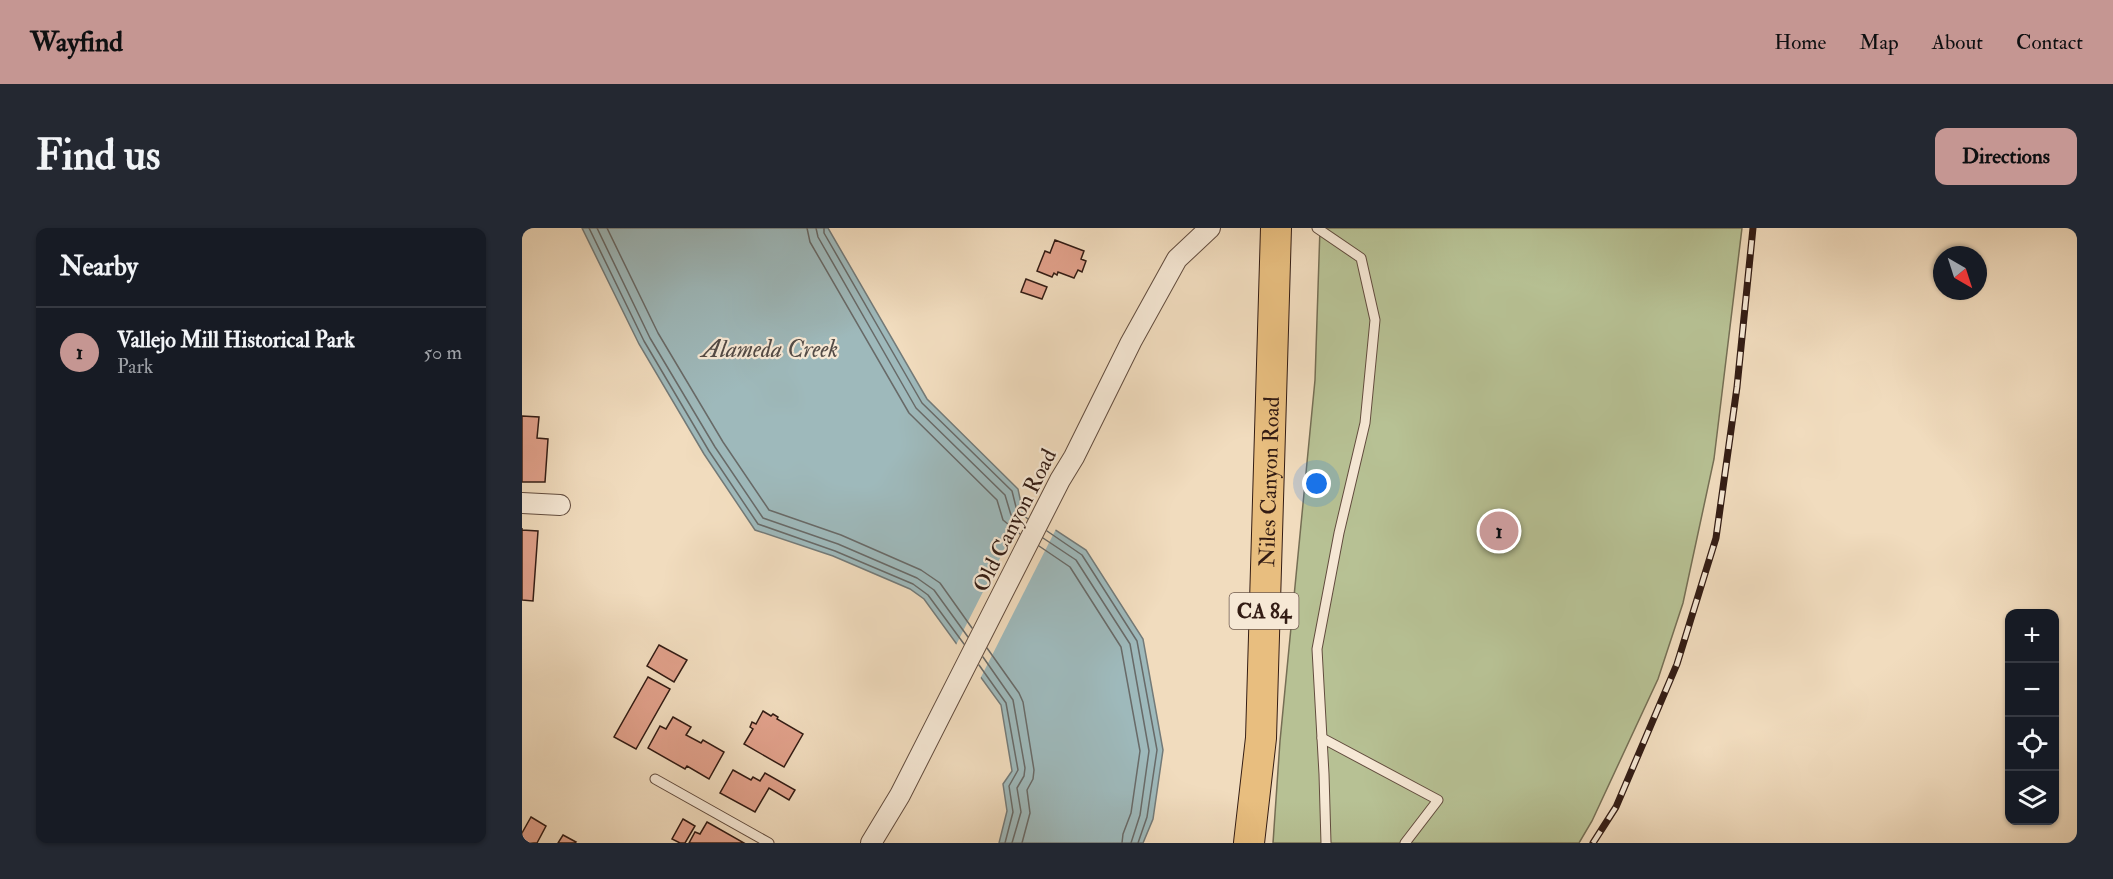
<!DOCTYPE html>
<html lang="en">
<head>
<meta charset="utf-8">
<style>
  body { margin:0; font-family:"IM FELL Double Pica",serif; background:#242831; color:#f1f3f6 }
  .controls { position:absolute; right:18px; bottom:18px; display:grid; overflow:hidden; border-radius:12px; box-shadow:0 2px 4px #0004 }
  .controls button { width:54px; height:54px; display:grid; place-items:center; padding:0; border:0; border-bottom:2px solid #363941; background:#171b24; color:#f1f3f6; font:30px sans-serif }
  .compass { position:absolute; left:1411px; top:18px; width:54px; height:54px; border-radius:50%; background:#171b24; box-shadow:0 2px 4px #0004; rotate:141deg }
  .you { position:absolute; left:795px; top:256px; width:21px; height:21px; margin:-15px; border:4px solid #fff; border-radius:50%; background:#1a73e8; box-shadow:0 0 0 9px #1a73e833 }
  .badge { display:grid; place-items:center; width:39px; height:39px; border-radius:50%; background:#c59692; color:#111; font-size:20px; font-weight:700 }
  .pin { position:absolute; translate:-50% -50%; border:3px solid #fff; box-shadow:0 2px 6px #0006 }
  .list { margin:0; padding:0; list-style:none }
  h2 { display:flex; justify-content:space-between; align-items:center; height:78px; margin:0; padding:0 24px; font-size:26px }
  h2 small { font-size:20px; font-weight:400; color:#9ea1a6 }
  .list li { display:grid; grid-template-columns:39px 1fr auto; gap:18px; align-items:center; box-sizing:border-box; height:90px; padding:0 24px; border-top:2px solid #363941 }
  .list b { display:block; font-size:22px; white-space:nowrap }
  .list p { margin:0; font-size:20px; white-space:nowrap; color:#9ea1a6 }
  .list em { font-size:20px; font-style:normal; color:#9ea1a6 }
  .icon { flex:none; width:33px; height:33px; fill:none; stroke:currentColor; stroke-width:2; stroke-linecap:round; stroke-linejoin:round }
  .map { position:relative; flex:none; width:1555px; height:615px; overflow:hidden; border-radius:12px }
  header { display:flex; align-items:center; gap:36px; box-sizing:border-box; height:84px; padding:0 30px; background:#c59692; color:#111 }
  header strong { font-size:28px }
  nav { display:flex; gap:33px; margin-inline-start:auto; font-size:21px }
  .intro { display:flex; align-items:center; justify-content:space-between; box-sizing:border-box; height:144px; padding:0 36px }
  h1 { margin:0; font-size:42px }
  .button { padding:15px 27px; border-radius:12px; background:#c59692; color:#111; font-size:21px; font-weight:700 }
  main { display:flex; gap:36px; padding:0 36px }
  aside { flex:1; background:#171b24; border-radius:12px; box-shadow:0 2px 4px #0004 }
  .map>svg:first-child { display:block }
  .green { fill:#b7c194; stroke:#756e54; stroke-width:1.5 }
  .water { fill:#9eb9bb; stroke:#737a78; stroke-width:1.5 }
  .pier { fill:#f1dcbe }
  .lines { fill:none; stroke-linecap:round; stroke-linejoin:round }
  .shore { stroke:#686a68; stroke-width:1.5 }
  .building { fill:#e1a18b; stroke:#331c14; stroke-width:1.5 }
  .service-casing { stroke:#624c3e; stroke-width:11 }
  .minor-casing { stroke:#624c3e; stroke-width:22 }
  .primary-casing { stroke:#331c14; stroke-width:32 }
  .service { stroke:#f6e8d5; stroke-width:9 }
  .minor { stroke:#f6e8d5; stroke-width:20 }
  .primary { stroke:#e8be7f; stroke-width:30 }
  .rail-casing { stroke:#331c14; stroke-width:7 }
  .rail { stroke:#f6e8d5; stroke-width:4.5; stroke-dasharray:14; stroke-linecap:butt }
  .labels { text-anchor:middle; stroke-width:4.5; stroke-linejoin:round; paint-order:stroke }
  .shield { fill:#f6e8d5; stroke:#6e594e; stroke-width:1.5 }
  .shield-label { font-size:21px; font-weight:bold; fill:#331c14 }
  .street-label { font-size:22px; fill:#331c14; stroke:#f6e8d5 }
  .water-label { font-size:24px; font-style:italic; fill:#534b46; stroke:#f6e8d5 }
</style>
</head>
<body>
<header>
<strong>Wayfind</strong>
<nav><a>Home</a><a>Map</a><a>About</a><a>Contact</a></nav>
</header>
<div class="intro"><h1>Find us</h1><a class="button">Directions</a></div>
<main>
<aside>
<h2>Nearby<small></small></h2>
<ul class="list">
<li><span class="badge">1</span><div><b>Vallejo Mill Historical Park</b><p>Park</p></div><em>50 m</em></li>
</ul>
</aside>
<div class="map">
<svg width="1555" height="615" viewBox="0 0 1555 615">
  <rect width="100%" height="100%" fill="#f1dcbe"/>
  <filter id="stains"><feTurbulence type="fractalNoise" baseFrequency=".00333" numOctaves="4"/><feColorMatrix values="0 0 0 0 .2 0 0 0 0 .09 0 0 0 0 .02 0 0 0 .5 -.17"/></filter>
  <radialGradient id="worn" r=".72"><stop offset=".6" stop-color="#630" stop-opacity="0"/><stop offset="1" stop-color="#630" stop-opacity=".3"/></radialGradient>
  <path class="green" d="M798 0H1220L1192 231 1161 375 1136 451 1070 593 1057 615H751L758 513 793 152Z"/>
  <path class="water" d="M60 0H306L405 171 496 261 500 280 564 322 621 411 641 522 631 591 621 615H477L485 583 481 556 490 543 479 477 402 371 388 361 311 328 233 302 182 226 117 116Z"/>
  <path class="pier" d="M504 279 535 299 457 453 433 419Z"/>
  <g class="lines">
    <g class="shore">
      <path d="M67 0 122 113 187 223 236 296 313 323 391 356 406 367 442 416"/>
      <path d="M75 0 128 110 193 219 241 290 316 316 395 350 412 362 446 409"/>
      <path d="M85 0 136 105 201 214 247 282 319 307 399 342 418 355 450 400"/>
      <path d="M285 0 288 14 387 185 475 272 481 292 498 306"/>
      <path d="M294 0 296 9 394 180 483 267 489 287 502 298"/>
      <path d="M302 0V5L400 175 490 263 495 283 506 291"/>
      <path d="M525 303 560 327 615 413 635 522 625 589 616 615"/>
      <path d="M521 310 554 332 608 416 627 523 618 587 609 615"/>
      <path d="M517 318 548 339 599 419 618 523 609 585 601 606 600 615"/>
      <path d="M465 420 497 465 501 474 512 542 511 551 505 562 508 585 500 615"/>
      <path d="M461 429 491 472 503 540 502 548 495 560 499 584 490 615"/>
      <path d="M457 437 484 475 496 542 487 558 491 584 483 615"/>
    </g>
  </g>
  <g class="building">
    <path d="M533 12 562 23 559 31 564 33 560 44 556 42 552 50 536 44 535 47 532 45 530 49 515 43 523 23 528 25Z"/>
    <path d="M504 51 525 59 520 71 499 64Z"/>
    <path d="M0 188 17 189 15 210 26 211 23 254H0Z"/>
    <path d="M0 300V302L16 303 11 373 0 372Z"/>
    <path d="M137 417 165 432 152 454 125 438Z"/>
    <path d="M126 449 148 461 114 521 92 509Z"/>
    <path d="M241 483 249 488 251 486 256 489 255 491 281 506 262 539 222 516 231 501 228 499 230 494 234 496Z"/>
    <path d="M151 489 169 499 164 507 179 515 181 512 202 524 187 551 165 538 163 541 126 520 138 498 144 501Z"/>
    <path d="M211 542 229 552 231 549 238 553 243 545 273 562 267 572 247 560 233 584 198 565Z"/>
    <path d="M9 589 24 598 15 615H0V605Z"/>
    <path d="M161 591 173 598 163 615H158L150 611Z"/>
    <path d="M185 594 222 615H167L173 604 178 606Z"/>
    <path d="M41 607 54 614 53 615H36Z"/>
  </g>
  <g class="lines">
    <g class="service-casing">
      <g id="service">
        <path d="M795 0 839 30 853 92 843 195 817 305 795 421 802 546 804 615"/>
        <path d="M800 510 916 572 883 615"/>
        <path d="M133 551 247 615"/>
      </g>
    </g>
    <g class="minor-casing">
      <g id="minor">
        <path d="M0 275 38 277"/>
        <path d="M349 615 378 567 538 252 552 229 609 114 655 31 688 0"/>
      </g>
    </g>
    <g class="primary-casing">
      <g id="primary">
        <path id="s1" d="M727 615 739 510 754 0"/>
      </g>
    </g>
    <use href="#service" class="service"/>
    <use href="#minor" class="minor"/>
    <use href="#primary" class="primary"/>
    <g class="rail-casing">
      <path id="rail" d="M1071 615 1094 579 1155 436 1194 310 1215 159 1231 0"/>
    </g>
    <use href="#rail" class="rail"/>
  </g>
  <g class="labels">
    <rect class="shield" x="707.5" y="365" width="69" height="36" rx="4.5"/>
    <g class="shield-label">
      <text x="742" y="390">CA 84</text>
    </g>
    <g class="street-label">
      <text dy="8" stroke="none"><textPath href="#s1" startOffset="362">Niles Canyon Road</textPath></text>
      <text transform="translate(492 292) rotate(-63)" y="8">Old Canyon Road</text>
    </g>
    <g class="water-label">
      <text x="248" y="129">Alameda Creek</text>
    </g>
  </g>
  <rect width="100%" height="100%" filter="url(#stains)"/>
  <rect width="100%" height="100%" fill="url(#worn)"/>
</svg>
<div class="controls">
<button>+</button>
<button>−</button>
<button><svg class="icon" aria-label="locate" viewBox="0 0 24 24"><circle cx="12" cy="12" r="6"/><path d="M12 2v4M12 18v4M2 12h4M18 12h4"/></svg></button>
<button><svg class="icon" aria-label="layers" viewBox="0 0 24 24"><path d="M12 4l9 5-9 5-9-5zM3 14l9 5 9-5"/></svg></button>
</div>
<svg class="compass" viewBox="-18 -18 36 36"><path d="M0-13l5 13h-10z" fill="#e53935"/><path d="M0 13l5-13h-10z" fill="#9ea1a6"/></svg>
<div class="you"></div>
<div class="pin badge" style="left:977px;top:303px">1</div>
</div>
</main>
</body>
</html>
